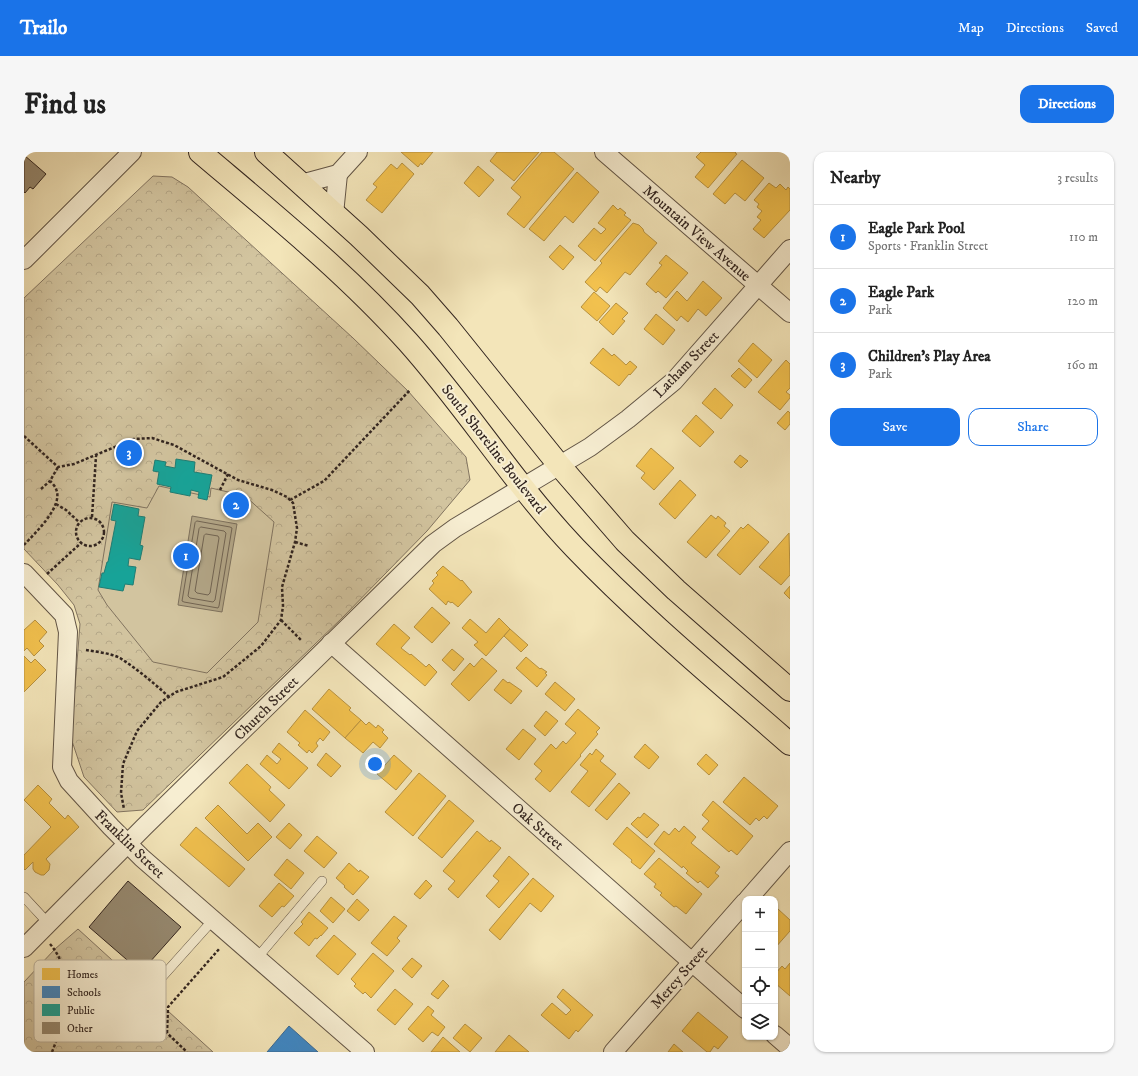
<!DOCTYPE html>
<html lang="en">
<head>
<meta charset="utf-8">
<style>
  body { margin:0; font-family:"IM FELL DW Pica",serif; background:#f6f6f6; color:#222 }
  .controls { position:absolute; right:12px; bottom:12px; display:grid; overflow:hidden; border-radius:8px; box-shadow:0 1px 3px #0004 }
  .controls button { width:36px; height:36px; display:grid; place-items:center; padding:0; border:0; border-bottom:1px solid #e0e0e0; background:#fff; color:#222; font:20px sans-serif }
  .you { position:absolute; left:351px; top:612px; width:14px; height:14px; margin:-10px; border:3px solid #fff; border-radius:50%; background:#1a73e8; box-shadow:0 0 0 6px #1a73e833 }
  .badge { display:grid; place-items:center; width:26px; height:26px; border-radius:50%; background:#1a73e8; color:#fff; font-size:13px; font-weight:700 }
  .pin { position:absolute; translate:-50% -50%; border:2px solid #fff; box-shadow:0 1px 4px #0006 }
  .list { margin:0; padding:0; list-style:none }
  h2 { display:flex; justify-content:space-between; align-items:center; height:52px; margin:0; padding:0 16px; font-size:17px }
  h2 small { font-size:13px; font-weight:400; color:#767676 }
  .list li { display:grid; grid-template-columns:26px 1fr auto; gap:12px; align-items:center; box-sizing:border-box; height:64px; padding:0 16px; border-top:1px solid #e0e0e0 }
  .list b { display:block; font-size:15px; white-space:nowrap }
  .list p { margin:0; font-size:13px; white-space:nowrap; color:#767676 }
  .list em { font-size:13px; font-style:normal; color:#767676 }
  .actions { display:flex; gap:8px; padding:12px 16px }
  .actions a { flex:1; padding:9px 0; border:1px solid #1a73e8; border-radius:12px; text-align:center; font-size:14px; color:#1a73e8 }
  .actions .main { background:#1a73e8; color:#fff }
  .icon { flex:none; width:22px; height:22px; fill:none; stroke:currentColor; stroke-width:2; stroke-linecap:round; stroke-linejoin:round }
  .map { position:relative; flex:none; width:766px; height:900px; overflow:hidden; border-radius:12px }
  header { display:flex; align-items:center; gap:24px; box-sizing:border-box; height:56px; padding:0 20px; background:#1a73e8; color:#fff }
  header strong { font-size:19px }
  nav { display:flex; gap:22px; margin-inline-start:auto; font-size:14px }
  .intro { display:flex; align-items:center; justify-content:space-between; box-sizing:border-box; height:96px; padding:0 24px }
  h1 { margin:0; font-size:28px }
  .button { padding:10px 18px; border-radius:12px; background:#1a73e8; color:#fff; font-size:14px; font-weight:700 }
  main { display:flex; gap:24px; padding:0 24px }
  aside { flex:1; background:#fff; border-radius:12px; box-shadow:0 1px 3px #0004 }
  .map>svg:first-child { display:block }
  .forest { fill:url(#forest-crowns); stroke:#827460 }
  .garden { fill:#d2c49f; stroke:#827460 }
  .water { fill:#b1a485; stroke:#7e715d }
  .homes { fill:#f2c14e; stroke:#b89240 }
  .schools { fill:#3f88c5; stroke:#3b6a94 }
  .public { fill:#17a398; stroke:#1f7d74 }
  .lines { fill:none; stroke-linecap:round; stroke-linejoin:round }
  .shore { stroke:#726452; stroke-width:1 }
  .building { fill:#968970; stroke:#322520 }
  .service-casing { stroke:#625546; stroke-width:10 }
  .minor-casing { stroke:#625546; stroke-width:20 }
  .primary-casing { stroke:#322520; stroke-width:24 }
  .path { stroke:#322520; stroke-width:2.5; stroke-dasharray:3 2; stroke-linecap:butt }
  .service { stroke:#f7eed2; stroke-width:9 }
  .minor { stroke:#f7eed2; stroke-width:18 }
  .primary { stroke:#f3e5b9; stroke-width:22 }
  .labels { text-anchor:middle; stroke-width:4; stroke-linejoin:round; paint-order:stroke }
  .street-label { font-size:15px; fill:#322520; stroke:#f7eed2 }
  .key { fill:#f7eed2; stroke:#bcb29d; stroke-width:1 }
  .key-label { font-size:11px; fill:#322520 }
</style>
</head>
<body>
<header>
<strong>Trailo</strong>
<nav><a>Map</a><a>Directions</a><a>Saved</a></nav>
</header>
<div class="intro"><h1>Find us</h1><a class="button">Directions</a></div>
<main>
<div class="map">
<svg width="766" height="900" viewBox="0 0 766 900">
  <defs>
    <pattern id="forest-crowns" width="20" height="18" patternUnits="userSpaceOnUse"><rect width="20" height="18" fill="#d2c49f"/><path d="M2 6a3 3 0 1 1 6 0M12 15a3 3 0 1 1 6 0" fill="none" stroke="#b5a889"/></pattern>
  </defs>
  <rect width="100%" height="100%" fill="#f3e5b9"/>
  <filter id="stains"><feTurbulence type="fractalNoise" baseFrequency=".005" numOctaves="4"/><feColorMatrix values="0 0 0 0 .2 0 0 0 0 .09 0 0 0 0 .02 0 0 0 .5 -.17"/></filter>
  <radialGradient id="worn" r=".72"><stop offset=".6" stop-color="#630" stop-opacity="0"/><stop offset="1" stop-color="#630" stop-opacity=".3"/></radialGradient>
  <g class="forest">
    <path d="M129 24 148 25 164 35 329 186 384 239 442 305 446 328 403 379 318 466 119 658 93 660 60 625 47 586 56 472 50 453 34 433 0 397V146Z"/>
    <path d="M54 777 189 900H0V830L31 797Z"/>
  </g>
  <path class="garden" d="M135 334 186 345 187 336 221 344 250 370 234 470 183 521 129 510 83 453 74 438 88 350 123 356Z"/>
  <path class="water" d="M168 364 213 372 198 460 154 453Z"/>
  <g class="homes">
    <path d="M377 0H409L398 13 397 11 394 15Z"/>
    <path d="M473 0H515L490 29 466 9Z"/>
    <path d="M518 0H530L550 17 500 76 483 62 497 45 487 36Z"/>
    <path d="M677 0H712L711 1 713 2 684 36 671 25 681 13 672 5Z"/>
    <path d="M718 8 740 26 721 49 711 41 701 52 689 42Z"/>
    <path d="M378 11 390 22 358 61 342 48 353 35 349 32 367 12 373 17Z"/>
    <path d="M454 14 470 28 455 45 440 31Z"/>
    <path d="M553 20 575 40 549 71 541 64 520 89 505 77Z"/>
    <path d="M745 31 752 36 756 32 762 38 764 35 766 37V58L740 86 729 77 737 68 733 65 738 59 733 55 735 52 730 48Z"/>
    <path d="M589 53 594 58 596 56 602 61 600 63 607 68 571 109 554 94 570 76 577 82 582 77 574 71Z"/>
    <path d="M609 71 615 73 619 77 620 80 633 91 606 123 601 120 583 141 576 135 572 140 561 130 578 111 576 109Z"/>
    <path d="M536 93 550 105 539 118 525 105Z"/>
    <path d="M642 103 664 121 642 146 634 139 632 141 622 132 638 113 635 111Z"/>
    <path d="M679 129 698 146 682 164 674 157 664 170 657 164 653 169 639 156 653 139 663 149Z"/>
    <path d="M570 140 586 154 573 169 557 155Z"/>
    <path d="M592 151 604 161 598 167 601 169 589 183 575 170Z"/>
    <path d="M632 162 651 178 639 193 620 177Z"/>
    <path d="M729 191 748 208 733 226 714 209Z"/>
    <path d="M579 196 588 204 590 202 602 213 606 209 613 215 606 223 605 222 595 234 566 211Z"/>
    <path d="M762 208 766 212V236L762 240 766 243V246L756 258 734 240Z"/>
    <path d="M715 216 728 228 721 236 707 224Z"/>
    <path d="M691 236 709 253 697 267 678 251Z"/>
    <path d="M764 259 766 261V272L761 278 753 271Z"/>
    <path d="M672 263 690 280 676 295 658 279Z"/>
    <path d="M627 296 650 316 630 338 617 326 621 321 612 314Z"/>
    <path d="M716 303 724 309 717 316 710 310Z"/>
    <path d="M656 328 672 343 651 367 635 352Z"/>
    <path d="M687 363 692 367 694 364 702 371 700 374 706 379 682 406 663 390Z"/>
    <path d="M724 372 745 390 716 423 693 403 717 375 719 377Z"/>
    <path d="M765 381 766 423 757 433 735 415Z"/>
    <path d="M419 414 437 429 438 428 448 440 434 455 428 450 427 451 424 449 422 453 405 437 410 431 408 429 414 423 412 421Z"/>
    <path d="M766 434V447L760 441Z"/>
    <path d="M408 455 426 471 408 491 390 475Z"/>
    <path d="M475 466 486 477 462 504 450 493 454 490 438 476 446 467 462 481Z"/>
    <path d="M11 468 23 480 15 489 20 494 10 504 3 496 0 499V478Z"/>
    <path d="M370 472 386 486 377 496 386 503 387 502 402 515 405 512 413 520 401 534 352 492Z"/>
    <path d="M486 477 504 493 497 500 480 484Z"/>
    <path d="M428 497 440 507 430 519 418 508Z"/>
    <path d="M0 504 7 511 11 507 22 518 0 540Z"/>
    <path d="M502 505 516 517 517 516 523 520 521 521 523 523 513 535 492 516Z"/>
    <path d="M458 506 473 519 445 549 427 532 446 511 450 515Z"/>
    <path d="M479 527 484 531 485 530 498 539 487 552 470 538Z"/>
    <path d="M531 530 551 547 541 559 521 542Z"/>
    <path d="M305 537 327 556 325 558 337 568 321 586 288 557Z"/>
    <path d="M554 557 576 576 572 580 574 582 556 603 557 604 526 640 511 627 518 619 510 612 527 592 532 597 539 589 542 592 552 581 541 572Z"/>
    <path d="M281 558 306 580 299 589 296 586 292 591 294 594 288 601 285 598 283 601 274 593 276 591 263 580Z"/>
    <path d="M522 559 534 569 521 584 510 574Z"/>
    <path d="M337 568 342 573 345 570 352 576 354 573 360 578 358 580 364 586 356 596 349 590 339 601 321 586Z"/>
    <path d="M499 577 512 587 495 608 482 597Z"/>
    <path d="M255 591 284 616 265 637 236 612 243 603 253 612 257 607 248 600Z"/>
    <path d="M621 592 635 605 625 617 610 605Z"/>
    <path d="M572 597 580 604 576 609 592 622 565 655 547 640 564 619 556 613 566 601 568 603Z"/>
    <path d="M302 601 317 614 307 625 293 613Z"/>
    <path d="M682 602 694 613 685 623 673 612Z"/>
    <path d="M370 603 388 619 372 638 353 622Z"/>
    <path d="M223 612 247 635 245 638 261 653 246 670 205 631Z"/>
    <path d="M395 621 422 644 389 684 361 660Z"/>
    <path d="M720 625 754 654 743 667 740 664 735 669 732 666 726 673 699 650Z"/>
    <path d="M595 631 606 641 583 668 571 658Z"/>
    <path d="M14 633 28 647 25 651 41 667 44 663 55 675 22 707 26 712 25 718 20 723H17L11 720 9 717V710L1 718 0 717V703L27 675 0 648Z"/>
    <path d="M425 648 450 669 418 706 394 686Z"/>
    <path d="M689 649 729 684 713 703 707 698 705 700 678 677 685 669 678 663Z"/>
    <path d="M194 653 223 682 234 671 248 685 224 709 181 666Z"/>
    <path d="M620 661 635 673 623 686 607 672 614 665 616 666Z"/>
    <path d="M265 671 278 683 266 697 252 685Z"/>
    <path d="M660 674 672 685 667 691 696 715 691 721 695 724 684 736 676 729 674 731 662 721 664 719 659 714 658 716 630 692 640 679 645 683 651 676 655 680Z"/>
    <path d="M172 675 221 717 205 735 156 693Z"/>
    <path d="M603 675 631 699 616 717 607 710 608 708 589 692Z"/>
    <path d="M453 679 466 690 467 688 477 696 434 746 424 737 431 729 419 719Z"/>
    <path d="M293 684 313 701 300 716 280 699Z"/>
    <path d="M485 704 505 722 475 756 462 744 475 729 469 724Z"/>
    <path d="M635 706 678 742 662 762 652 754 650 755 636 743 638 741 630 735 632 732 620 722Z"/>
    <path d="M263 707 280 721 267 737 250 723Z"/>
    <path d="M325 711 335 720 336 718 345 725 329 743 320 735 321 734 312 726Z"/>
    <path d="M509 726 530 744 517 760 506 751 476 788 465 778Z"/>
    <path d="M402 728 408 734 396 747 390 742Z"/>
    <path d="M255 731 270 744 260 755 258 754 248 765 235 754Z"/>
    <path d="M307 745 321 757 309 771 296 759Z"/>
    <path d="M333 747 345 758 335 769 323 759Z"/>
    <path d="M754 757 766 768V779L751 796V760Z"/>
    <path d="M285 760 304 776 297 784V783L293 787 291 786 285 794 270 781 279 772 277 770Z"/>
    <path d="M370 764 383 774 373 786 376 789 363 804 347 791Z"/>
    <path d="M310 783 332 802 314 823 292 804Z"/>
    <path d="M349 801 370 819 347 846 341 840 339 842 330 834 332 832 327 827Z"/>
    <path d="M388 806 398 814 388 826 378 817Z"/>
    <path d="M766 811V844L751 831V822L758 814 761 817Z"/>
    <path d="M419 828 425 834 414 847 407 842Z"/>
    <path d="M371 837 389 852 371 873 353 858Z"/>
    <path d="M539 837 569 863 554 880 552 878 545 887 517 863 528 851 542 863 547 858 533 845Z"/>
    <path d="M404 854 410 859 407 863 421 875 414 884 408 880 399 890 384 877Z"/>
    <path d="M674 860 704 885 694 897 690 894 686 900H683L658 879Z"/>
    <path d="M441 872 458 886 446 900 429 886Z"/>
    <path d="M485 883 505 900H471Z"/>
    <path d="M419 885 436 900H407Z"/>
    <path d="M650 892 659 900H644Z"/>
  </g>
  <path class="schools" d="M265 874 294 900H243Z"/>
  <g class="public">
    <path d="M152 307 171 310 170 320 188 323 183 348 174 346 175 340 167 338 166 344 146 340 147 335 133 332 135 320 129 319 131 308 142 310 141 314 151 316Z"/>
    <path d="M90 352 115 357 114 364 121 365 116 393 119 394 116 408 105 406 104 414 112 415 109 433 101 432 99 439 75 435 78 421H80L83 410H84L92 369 87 368Z"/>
  </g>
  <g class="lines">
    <g class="shore">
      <path d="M173 369 206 375 208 376 195 454 194 456 160 450 158 449 171 371Z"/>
      <path d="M177 375 200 379 202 381 191 448 189 450 166 446 164 444 175 377Z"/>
      <path d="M182 382 194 384 195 386 186 441 184 443 173 441 171 439 180 384Z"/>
    </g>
  </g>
  <g class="building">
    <path d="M0 3 22 22 9 37 6 35 1 41 0 40Z"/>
    <path d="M104 729 157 775 117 820 65 775Z"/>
  </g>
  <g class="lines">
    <g class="service-casing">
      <g id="service">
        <path d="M0 745 24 771"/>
        <path d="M233 806 298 729"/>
        <path d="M138 825 189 768"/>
      </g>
    </g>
    <g class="minor-casing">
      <g id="minor">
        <path d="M580 0 766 161"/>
        <path d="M277 32 314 22 334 0"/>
        <path d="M310 62 314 22"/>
        <path d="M0 108 108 0"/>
        <path d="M0 421 40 463 44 480 38 615 45 629 87 675 118 706 341 900"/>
        <path d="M307 491 721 857"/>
        <path d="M724 747 766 699"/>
        <path d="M0 796 120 675 409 392 431 376 566 295 604 267 650 229 766 97"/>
        <path d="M751 883 766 896"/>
        <path d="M589 900 721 750"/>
      </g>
    </g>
    <g class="primary-casing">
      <g id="primary">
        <path d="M176 0C248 61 321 120 384 190 443 256 490 332 551 396 618 466 693 528 766 592"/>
        <path d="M242 0 335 84 396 143 424 175 535 313 601 389 652 438 766 538"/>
      </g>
    </g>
    <g class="path">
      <path d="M0 284 34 315 50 312 110 287 128 286 150 293 214 328 248 338 263 345 269 351 273 376 271 390 258 435 259 454 257 468 237 494 199 525 152 540 137 550 113 579 99 612 97 641 100 657"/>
      <path d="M17 337 26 329"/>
      <path d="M196 338 204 322"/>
      <path d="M266 348 300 329 386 238"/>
      <path d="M32 352 42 358 55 370"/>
      <path d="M68 365 72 304"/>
      <circle cx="66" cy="380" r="14"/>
      <path d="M271 390 285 394"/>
      <path d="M0 393C11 381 40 354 32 337 31 334 28 331 26 329L34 315"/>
      <path d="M23 422 57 391"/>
      <path d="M257 468 277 488"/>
      <path d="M62 498C73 500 86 501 96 506 113 517 130 531 145 545"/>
      <path d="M26 792C42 810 44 836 44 859L74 863 143 881 163 900"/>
      <path d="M143 881 144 855 196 796"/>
      <path d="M28 900 44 859"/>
    </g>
    <use href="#service" class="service"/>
    <use href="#minor" class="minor"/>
    <use href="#primary" class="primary"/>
  </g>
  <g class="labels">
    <g class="street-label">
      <text transform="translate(673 81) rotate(41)" y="5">Mountain View Avenue</text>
      <text transform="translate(662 212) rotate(-46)" y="5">Latham Street</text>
      <text transform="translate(470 297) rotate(52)" y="5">South Shoreline Boulevard</text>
      <text transform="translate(242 556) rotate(-45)" y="5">Church Street</text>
      <text transform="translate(514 674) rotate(41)" y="5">Oak Street</text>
      <text transform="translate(106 692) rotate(44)" y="5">Franklin Street</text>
      <text transform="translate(655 825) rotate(-49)" y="5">Mercy Street</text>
    </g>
  </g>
  <rect x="10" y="808" width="132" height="82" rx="6" class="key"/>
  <rect x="18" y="816" width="18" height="12" fill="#f2c14e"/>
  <rect x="18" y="834" width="18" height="12" fill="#3f88c5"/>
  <rect x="18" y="852" width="18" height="12" fill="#17a398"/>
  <rect x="18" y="870" width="18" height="12" fill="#968970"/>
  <g class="key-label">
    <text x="43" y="826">Homes</text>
    <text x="43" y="844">Schools</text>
    <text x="43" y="862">Public</text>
    <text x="43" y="880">Other</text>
  </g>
  <rect width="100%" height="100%" filter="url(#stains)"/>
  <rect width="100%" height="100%" fill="url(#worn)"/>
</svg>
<div class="controls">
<button>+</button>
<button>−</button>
<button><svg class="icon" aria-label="locate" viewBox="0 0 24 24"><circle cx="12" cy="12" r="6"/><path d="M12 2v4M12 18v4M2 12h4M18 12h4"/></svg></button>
<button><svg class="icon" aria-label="layers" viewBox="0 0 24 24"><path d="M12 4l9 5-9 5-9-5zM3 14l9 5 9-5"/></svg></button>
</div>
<div class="you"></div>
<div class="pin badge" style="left:162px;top:404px">1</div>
<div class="pin badge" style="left:212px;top:353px">2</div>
<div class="pin badge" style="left:105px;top:301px">3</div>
</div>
<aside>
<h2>Nearby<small>3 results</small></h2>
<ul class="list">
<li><span class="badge">1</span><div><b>Eagle Park Pool</b><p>Sports · Franklin Street</p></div><em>110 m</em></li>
<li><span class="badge">2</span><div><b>Eagle Park</b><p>Park</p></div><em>120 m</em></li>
<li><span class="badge">3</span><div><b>Children's Play Area</b><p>Park</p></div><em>160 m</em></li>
</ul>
<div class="actions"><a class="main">Save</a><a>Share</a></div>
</aside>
</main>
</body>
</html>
